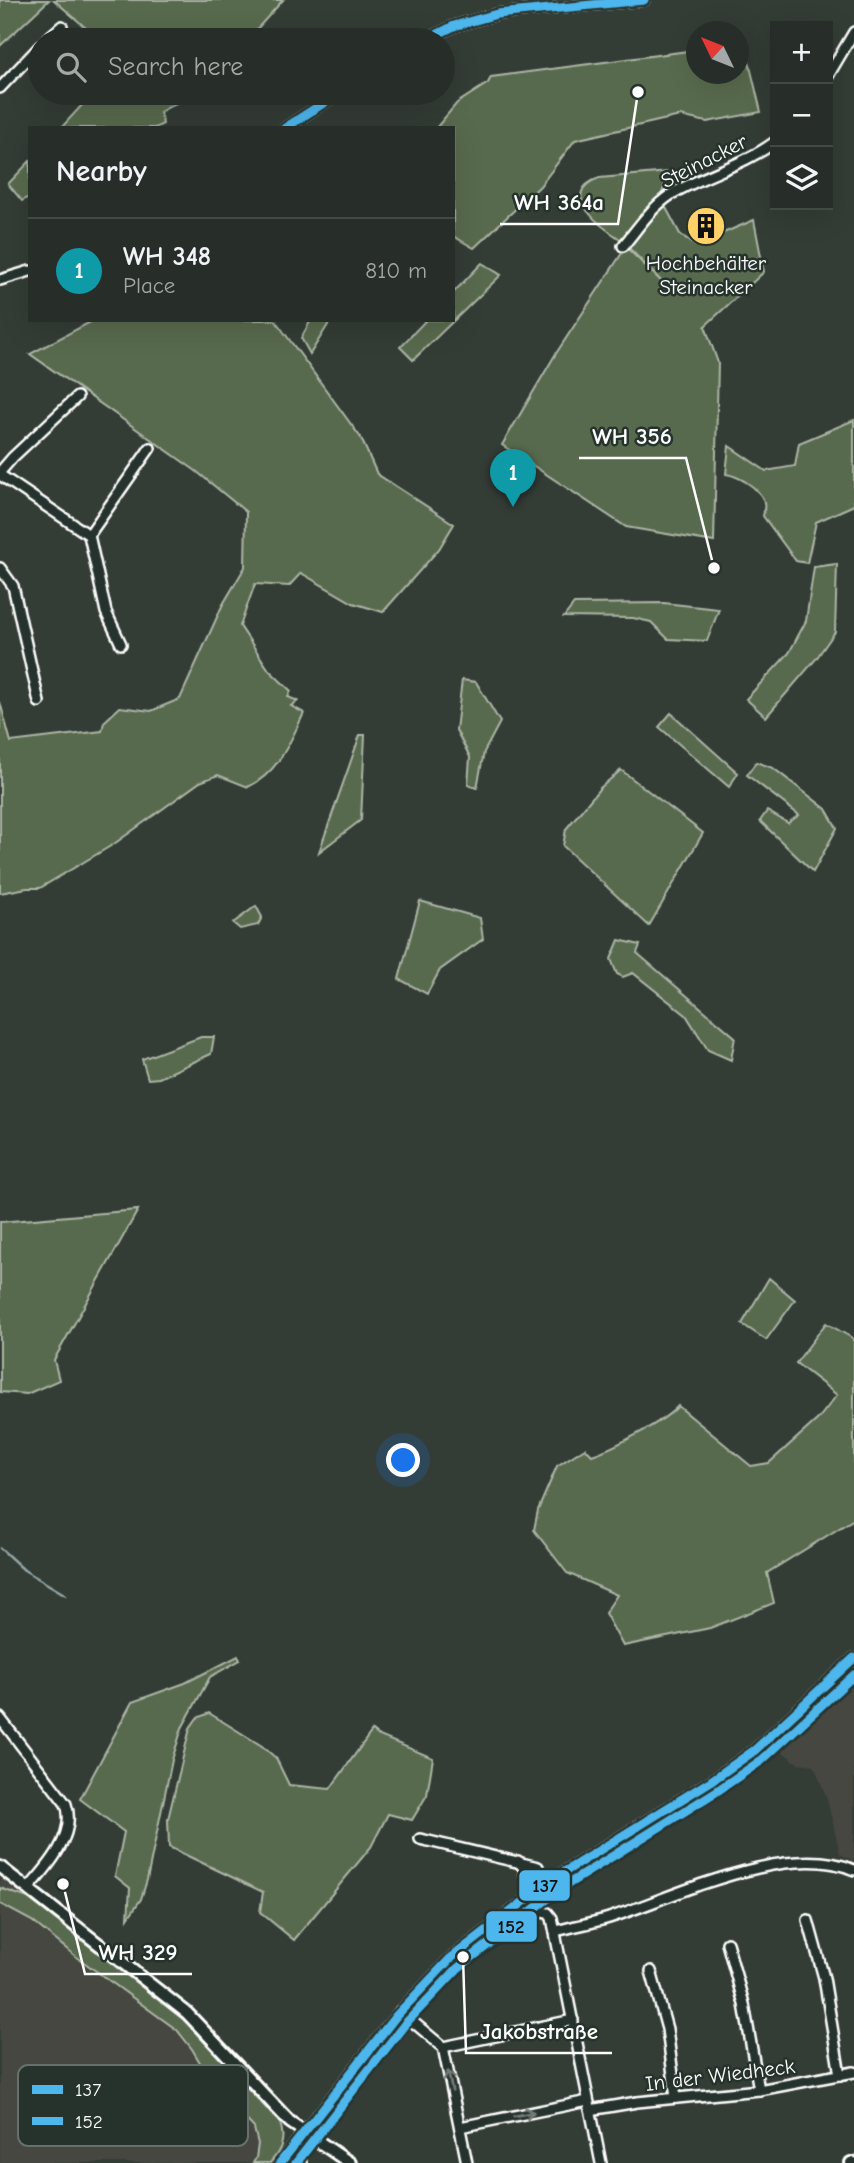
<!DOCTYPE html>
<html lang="en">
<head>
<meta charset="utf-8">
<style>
  body { margin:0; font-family:"Comic Neue",sans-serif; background:#2f3530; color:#f1f3f6 }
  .controls { position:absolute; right:21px; top:21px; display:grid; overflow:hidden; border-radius:0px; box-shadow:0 7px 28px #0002 }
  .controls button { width:63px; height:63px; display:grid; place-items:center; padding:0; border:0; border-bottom:2px solid #434945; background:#272d28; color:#f1f3f6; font:35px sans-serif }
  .compass { position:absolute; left:686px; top:21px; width:63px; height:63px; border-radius:50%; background:#272d28; box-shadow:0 7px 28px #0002; rotate:313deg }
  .you { position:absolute; left:404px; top:1461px; width:24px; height:24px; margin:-18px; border:5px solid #fff; border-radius:50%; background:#1a73e8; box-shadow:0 0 0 10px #1a73e833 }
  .badge { display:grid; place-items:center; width:46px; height:46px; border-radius:50%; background:#db2777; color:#fff; font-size:23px; font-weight:700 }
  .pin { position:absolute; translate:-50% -58px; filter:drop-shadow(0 2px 4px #0008) }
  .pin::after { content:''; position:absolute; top:37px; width:24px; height:21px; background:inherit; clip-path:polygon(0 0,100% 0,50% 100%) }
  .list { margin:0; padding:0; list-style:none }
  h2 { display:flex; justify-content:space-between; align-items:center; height:91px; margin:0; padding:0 28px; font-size:30px }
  h2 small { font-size:23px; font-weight:400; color:#a4a8a8 }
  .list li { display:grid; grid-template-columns:46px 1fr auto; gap:21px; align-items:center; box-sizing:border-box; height:105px; padding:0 28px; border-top:2px solid #434945 }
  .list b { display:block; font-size:26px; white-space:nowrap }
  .list p { margin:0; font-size:23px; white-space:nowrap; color:#a4a8a8 }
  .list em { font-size:23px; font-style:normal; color:#a4a8a8 }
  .icon { flex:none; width:38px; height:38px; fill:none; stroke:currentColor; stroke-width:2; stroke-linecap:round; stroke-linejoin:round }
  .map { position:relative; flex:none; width:854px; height:2163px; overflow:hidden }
  .search { position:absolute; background:#272d28; box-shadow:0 7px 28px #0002; left:28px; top:28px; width:427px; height:77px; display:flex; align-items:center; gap:18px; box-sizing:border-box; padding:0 24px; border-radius:38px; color:#a4a8a8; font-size:26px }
  .panel { position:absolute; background:#272d28; box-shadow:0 7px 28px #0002; left:28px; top:126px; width:427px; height:196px; border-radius:0px }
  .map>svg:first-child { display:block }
  .built { fill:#454641 }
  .green { fill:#596b4e; stroke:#acb5a6; stroke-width:2 }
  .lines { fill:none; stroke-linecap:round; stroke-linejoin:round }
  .stream { stroke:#90a6a6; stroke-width:2.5 }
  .minor-casing { stroke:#fff; stroke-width:14 }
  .major-casing { stroke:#fff; stroke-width:16 }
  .minor { stroke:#26332d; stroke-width:9 }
  .major { stroke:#26332d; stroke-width:10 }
  .bus-1-casing { stroke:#26332d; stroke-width:14 }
  .bus-2-casing { stroke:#26332d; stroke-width:14 }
  .bus-1 { stroke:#4db7ed; stroke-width:9 }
  .bus-2 { stroke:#4db7ed; stroke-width:9 }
  .oneway { stroke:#727a76 }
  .labels { text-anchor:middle; stroke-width:5; stroke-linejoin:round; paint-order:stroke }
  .street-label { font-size:21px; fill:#fff; stroke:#26332d }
  .poi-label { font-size:21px; fill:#fff; stroke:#26332d }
  .key { fill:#26332d; stroke:#67706c; stroke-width:2 }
  .key-label { font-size:19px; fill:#fff }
  .leader { fill:none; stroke:#fff; stroke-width:2.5 }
  .callout-dot { fill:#fff; stroke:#26332d; stroke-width:2.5 }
  .callout-label { font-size:23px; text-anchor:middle; font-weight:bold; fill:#fff; stroke:#26332d; stroke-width:5; stroke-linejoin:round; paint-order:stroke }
  .line-badge { stroke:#26332d; stroke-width:2.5 }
  .pale-badge-label { font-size:19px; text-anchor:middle; font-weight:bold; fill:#111 }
</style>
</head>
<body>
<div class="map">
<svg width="854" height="2163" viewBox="0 0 854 2163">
  <rect width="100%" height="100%" fill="#343c36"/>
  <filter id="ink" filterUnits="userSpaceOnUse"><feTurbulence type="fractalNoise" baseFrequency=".0143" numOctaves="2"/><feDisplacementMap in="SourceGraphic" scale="14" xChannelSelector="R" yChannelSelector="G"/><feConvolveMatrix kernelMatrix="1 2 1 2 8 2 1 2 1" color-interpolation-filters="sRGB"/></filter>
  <g filter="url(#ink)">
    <g class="built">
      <path d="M854 1673V1861L840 1854 827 1799 814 1765 797 1763 771 1743Z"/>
      <path d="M0 1877 184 2020 280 2123 283 2137 281 2149 270 2163H0Z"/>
    </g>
    <g class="green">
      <path d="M0 0H49L0 46Z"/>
      <path d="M54 0H283L247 40H77L75 38 85 27Z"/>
      <path d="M745 45 761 112 707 122 680 116 575 140 540 186 474 248 453 236V128H436L457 103 488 83 491 77 696 50V74H738L739 46Z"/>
      <path d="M93 93H194L160 112 163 124 155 128H61Z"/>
      <path d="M30 161V196L22 201 8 184Z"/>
      <path d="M670 172 660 198 623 241C604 229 555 194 599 178Z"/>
      <path d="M664 204 680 234 695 245 754 220 764 272 705 326 718 363 714 542 626 527 502 445 555 355 626 247 664 284 627 246Z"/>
      <path d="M482 263 501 275 413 360 400 347 426 320H453V293Z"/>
      <path d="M94 320H275L361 438 377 474 454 524 439 549 383 612 353 603 301 573 289 586 255 584 240 626 269 670 291 691 288 697 298 701 291 706 304 713C290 742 279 772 248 787L218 775 200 782 114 844 40 888H27L0 893V702L11 742 102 731 104 722 120 707 151 711 180 699 222 606 245 567 246 512 196 471 30 354Z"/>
      <path d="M311 320H331L310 354 301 338Z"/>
      <path d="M854 420V505L816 522 807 563 796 561 763 516C764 511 766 505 763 499 757 487 739 476 726 474L729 446 766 471 795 466 799 443Z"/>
      <path d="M837 564 835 632 816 659 766 717 746 699 789 653 806 621 814 567Z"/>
      <path d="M664 603 719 609 707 641 668 639 651 622 633 618 564 617 574 604Z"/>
      <path d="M462 680 476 682 500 722 484 752 477 788 468 785 470 757 456 730Z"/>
      <path d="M671 713 738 773 729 787 659 727Z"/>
      <path d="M360 735H365L361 820 319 852Z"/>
      <path d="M756 762 773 768 826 809 837 828 813 872 760 821 767 811 788 823 799 815 747 775Z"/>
      <path d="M621 770 703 833 649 926 563 846 566 829 600 788Z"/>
      <path d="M420 901 480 918 483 939 440 970 427 994 399 979Z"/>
      <path d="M256 906 262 917 258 925 240 929 233 923Z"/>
      <path d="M619 940 640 945 637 953 735 1037 731 1060 708 1050 686 1015 633 973 623 977 617 974 611 959Z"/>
      <path d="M201 1037H214L211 1054 159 1078 148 1079 142 1059Z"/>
      <path d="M138 1210 54 1360 59 1380 27 1394 0 1392V1222Z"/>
      <path d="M769 1278 795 1300 766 1340 742 1324Z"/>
      <path d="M826 1323 854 1339V1519L767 1573 774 1603 710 1628 623 1646 605 1613 617 1595 567 1573 534 1530 538 1510 557 1466 585 1448 592 1455C613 1448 664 1422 678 1406L751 1466 769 1463 818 1419 837 1395 796 1363Z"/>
      <path d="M238 1656 240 1660 210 1677 182 1728 172 1760 147 1880 141 1899 128 1918 130 1888 115 1876 124 1832 80 1799 132 1702 185 1683Z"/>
      <path d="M209 1713 262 1746 276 1758 289 1785 330 1789 372 1731 377 1735 433 1758 427 1795 412 1820 388 1814 371 1847 294 1940 260 1912 263 1892 169 1847 168 1819 190 1728 197 1718Z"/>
      <path d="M0 1888 28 1898 184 2020 280 2123C286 2140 281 2150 270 2163H253L256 2158 258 2144 254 2128 214 2086 192 2049 177 2030 74 1955 32 1921 0 1904Z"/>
    </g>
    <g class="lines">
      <path class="stream" d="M0 1548 24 1570 66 1595"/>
      <g class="minor-casing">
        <g id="minor">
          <path d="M46 40 62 26"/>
          <path d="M426 40 454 26 497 14 644 0"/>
          <path d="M828 76 854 32"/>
          <path d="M0 88 40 46"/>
          <path d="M285 128 339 93"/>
          <path d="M623 246C639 227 654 203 677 191 710 173 745 164 775 142"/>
          <path d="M0 280 30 271"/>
          <path d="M0 472 13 457 77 397"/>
          <path d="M0 475 89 535 106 612 121 644"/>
          <path d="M89 535 150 448"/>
          <path d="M0 568 13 586 39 702"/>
          <path d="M0 1718 66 1804C77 1835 47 1868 28 1889"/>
          <path d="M420 1839 538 1867"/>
          <path d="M518 1861 524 1868 530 1896"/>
          <path d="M808 1920 824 1978 840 2075"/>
          <path d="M556 1931C574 1926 592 1923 609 1918 674 1897 788 1840 854 1870"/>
          <path d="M476 1939 480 1944H485L539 1912 548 1913 552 1918 601 2163"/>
          <path d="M727 1943 744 2004 759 2090"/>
          <path d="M651 1971 667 2029 676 2098"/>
          <path d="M400 2011 443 2047 467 2163"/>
          <path d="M443 2047 573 2020"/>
          <path d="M590 2110 637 2102 759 2090 854 2072"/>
          <path d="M460 2127 588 2101"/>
          <path d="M298 2140 301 2163"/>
          <path d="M280 2163 396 2016 450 1959 553 1879 711 1781 755 1750 854 1658"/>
        </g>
      </g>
      <g class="major-casing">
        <g id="major">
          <path d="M0 1867 187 2013 290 2122 350 2163"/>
          <path d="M851 2163H854"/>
        </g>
      </g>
      <use href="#minor" class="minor"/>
      <use href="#major" class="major"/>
      <g class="bus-1-casing">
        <g id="bus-1">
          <path d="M426 40 454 26 497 14 644 0"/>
          <path d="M285 128 339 93"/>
          <path d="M280 2163 396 2016 450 1959 553 1879 711 1781 755 1750 854 1658"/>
        </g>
      </g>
      <g class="bus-2-casing">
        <path id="bus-2" d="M296 2163 405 2024 458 1968 560 1889 717 1791 762 1760 854 1675"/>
      </g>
      <use href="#bus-1" class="bus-1"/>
      <use href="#bus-2" class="bus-2"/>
    </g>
    <defs><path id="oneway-shaft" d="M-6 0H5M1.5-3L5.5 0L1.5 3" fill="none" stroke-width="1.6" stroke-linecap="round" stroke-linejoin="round" transform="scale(1.75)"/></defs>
    <g class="oneway">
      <use href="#oneway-shaft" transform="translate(450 2081) rotate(-102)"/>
      <use href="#oneway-shaft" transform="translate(524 2114) rotate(-11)"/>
    </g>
  </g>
  <defs>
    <g id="building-disc" transform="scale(2.0125)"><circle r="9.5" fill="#ffd166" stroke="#26332d"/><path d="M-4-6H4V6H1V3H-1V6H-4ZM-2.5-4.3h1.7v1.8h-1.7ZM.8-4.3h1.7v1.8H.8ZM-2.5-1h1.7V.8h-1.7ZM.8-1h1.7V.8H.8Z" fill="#111"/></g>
  </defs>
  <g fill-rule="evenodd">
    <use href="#building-disc" x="706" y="226"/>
  </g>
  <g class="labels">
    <g class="street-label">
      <text transform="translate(704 161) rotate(-27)" y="7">Steinacker</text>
      <text transform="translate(720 2075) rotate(-7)" y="7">In der Wiedheck</text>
    </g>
    <g class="poi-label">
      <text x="706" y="270">Hochbehälter<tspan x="706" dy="24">Steinacker</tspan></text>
    </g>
  </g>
  <rect x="18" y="2065" width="230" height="81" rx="10" class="key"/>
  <rect x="32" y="2085" width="31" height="9" fill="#4db7ed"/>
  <rect x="32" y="2117" width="31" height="8" fill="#4db7ed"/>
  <g class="key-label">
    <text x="75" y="2096">137</text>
    <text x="75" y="2128">152</text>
  </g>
  <path class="leader" d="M638 92L618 224H500M714 568L686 458H579M63 1884L85 1974H192M463 1957L466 2053H612"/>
  <g class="callout-dot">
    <circle cx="638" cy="92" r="7"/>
    <circle cx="714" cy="568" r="7"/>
    <circle cx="63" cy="1884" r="7"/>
    <circle cx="463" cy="1957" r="7"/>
  </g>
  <g class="callout-label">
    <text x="559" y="210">WH 364a</text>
    <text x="632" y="444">WH 356</text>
    <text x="138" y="1960">WH 329</text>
    <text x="539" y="2039">Jakobstraße</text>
  </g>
  <g class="line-badge">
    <rect x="518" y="1869" width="53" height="33" rx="7" fill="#4db7ed"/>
    <rect x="485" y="1910" width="53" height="33" rx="7" fill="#4db7ed"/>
  </g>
  <g class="pale-badge-label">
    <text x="545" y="1892">137</text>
    <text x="511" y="1933">152</text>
  </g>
</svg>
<div class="controls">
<button>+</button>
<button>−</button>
<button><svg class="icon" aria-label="layers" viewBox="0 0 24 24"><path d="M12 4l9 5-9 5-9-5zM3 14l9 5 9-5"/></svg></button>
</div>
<svg class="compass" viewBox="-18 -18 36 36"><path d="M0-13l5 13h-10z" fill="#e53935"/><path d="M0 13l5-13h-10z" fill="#a4a8a8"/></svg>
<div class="you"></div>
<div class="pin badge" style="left:513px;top:507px;background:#0f9aa8">1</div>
<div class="search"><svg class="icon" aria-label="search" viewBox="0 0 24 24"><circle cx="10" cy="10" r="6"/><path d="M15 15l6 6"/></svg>Search here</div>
<section class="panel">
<h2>Nearby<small></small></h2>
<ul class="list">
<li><span class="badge" style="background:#0f9aa8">1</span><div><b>WH 348</b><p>Place</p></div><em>810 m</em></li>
</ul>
</section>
</div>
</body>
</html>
